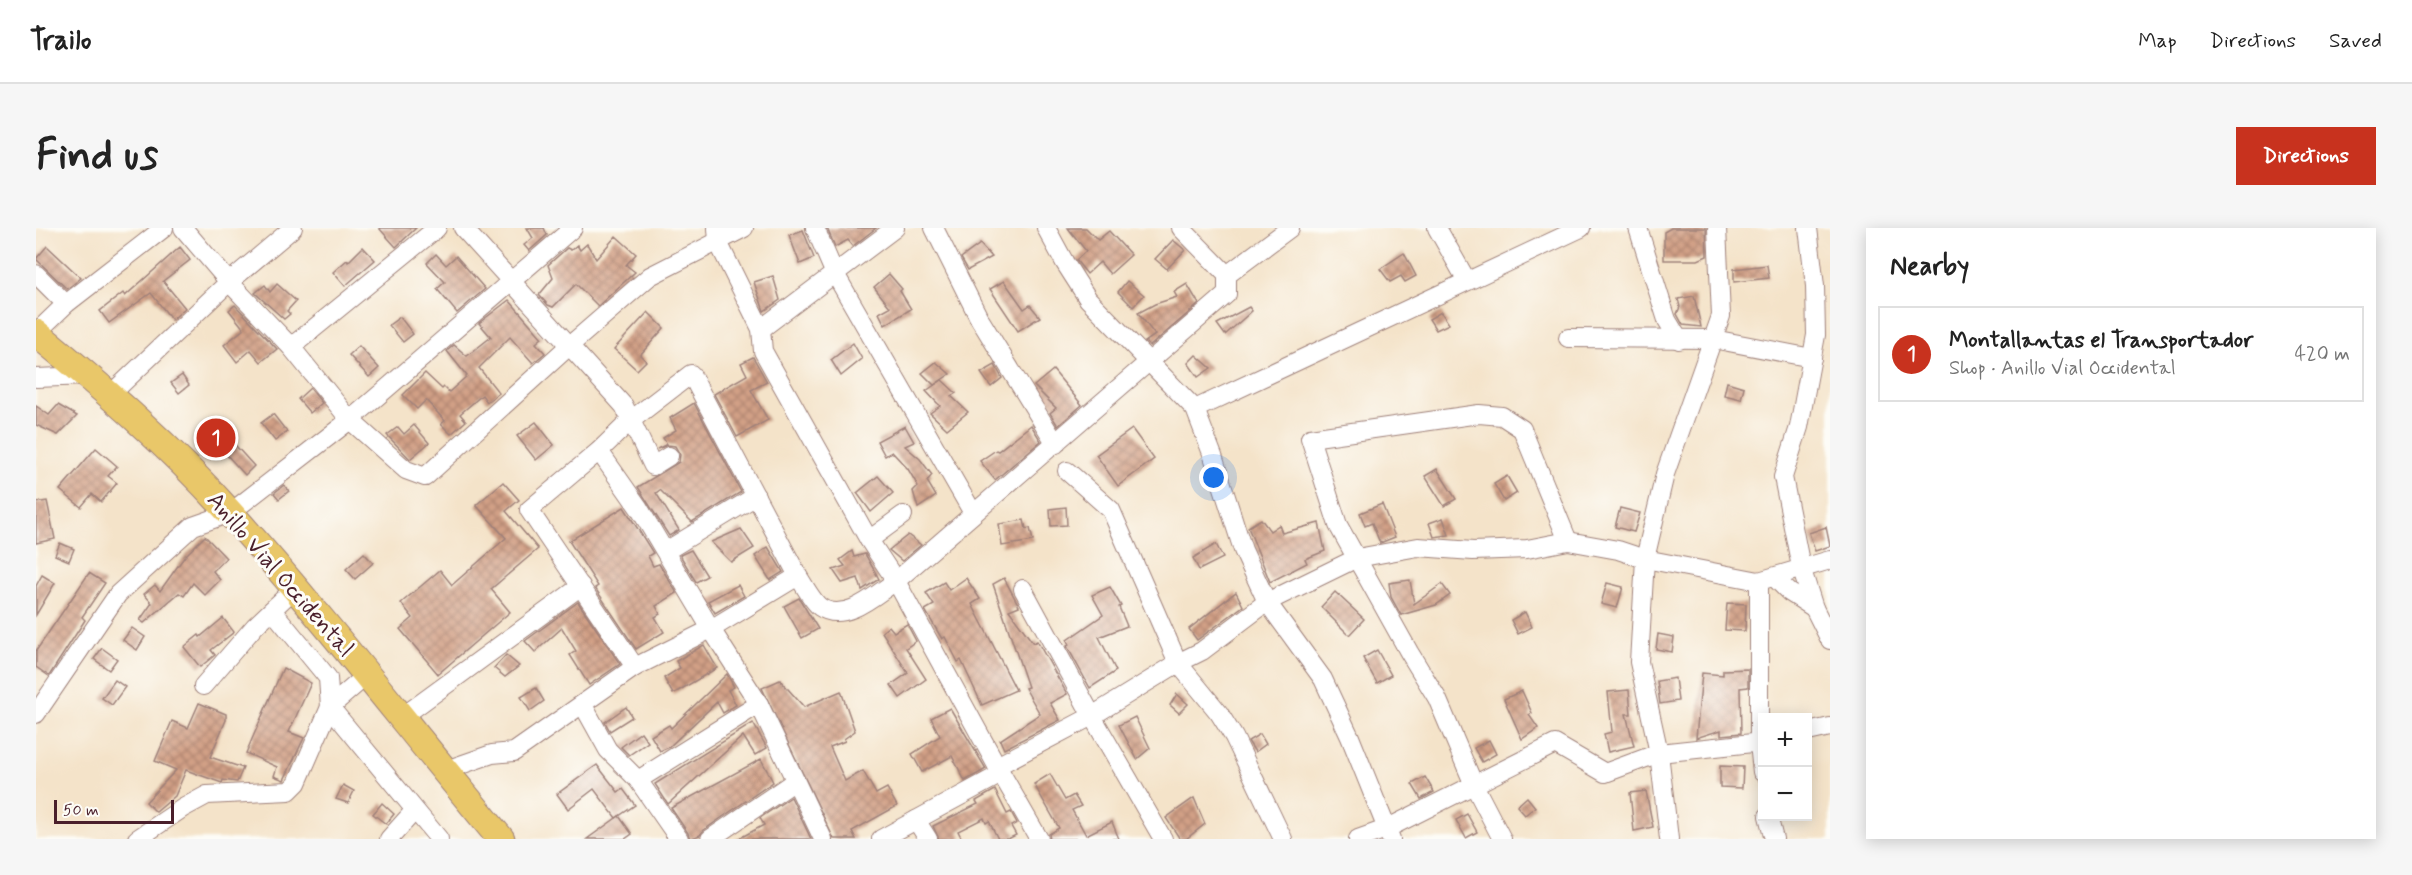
<!DOCTYPE html>
<html lang="en">
<head>
<meta charset="utf-8">
<style>
  body { margin:0; font-family:Mynerve,sans-serif; background:#f6f6f6; color:#222 }
  .controls { position:absolute; right:18px; bottom:18px; display:grid; overflow:hidden; border-radius:0px; box-shadow:0 3px 15px #0003 }
  .controls button { width:54px; height:54px; display:grid; place-items:center; padding:0; border:0; border-bottom:2px solid #e0e0e0; background:#fff; color:#222; font:30px sans-serif }
  .scale { position:absolute; left:18px; bottom:15px; width:120px; box-sizing:border-box; padding-left:6px; border:3px solid #4a1f2b; border-top:0; font-size:16px; line-height:21px; white-space:nowrap; color:#4a1f2b; -webkit-text-stroke:4px #fdfcf7; paint-order:stroke }
  .you { position:absolute; left:1178px; top:250px; width:21px; height:21px; margin:-15px; border:4px solid #fff; border-radius:50%; background:#1a73e8; box-shadow:0 0 0 9px #1a73e833 }
  .badge { display:grid; place-items:center; width:39px; height:39px; border-radius:50%; background:#c8321e; color:#fff; font-size:20px; font-weight:700 }
  .pin { position:absolute; translate:-50% -50%; border:3px solid #fff; box-shadow:0 2px 6px #0006 }
  .list { margin:0; padding:0; list-style:none }
  h2 { display:flex; justify-content:space-between; align-items:center; height:78px; margin:0; padding:0 24px; font-size:26px }
  h2 small { font-size:20px; font-weight:400; color:#767676 }
  .list li { display:grid; grid-template-columns:39px 1fr auto; gap:18px; align-items:center; box-sizing:border-box; height:96px; margin:0 12px 12px; padding:0 12px; border:2px solid #e0e0e0; border-radius:0px }
  .list b { display:block; font-size:22px; white-space:nowrap }
  .list p { margin:0; font-size:20px; white-space:nowrap; color:#767676 }
  .list em { font-size:20px; font-style:normal; color:#767676 }
  .map { position:relative; flex:none; width:1794px; height:611px; overflow:hidden; border-radius:0px }
  header { display:flex; align-items:center; gap:36px; box-sizing:border-box; height:84px; padding:0 30px; background:#fff; border-bottom:2px solid #e0e0e0 }
  header strong { font-size:28px }
  nav { display:flex; gap:33px; margin-inline-start:auto; font-size:21px }
  .intro { display:flex; align-items:center; justify-content:space-between; box-sizing:border-box; height:144px; padding:0 36px }
  h1 { margin:0; font-size:42px }
  .button { padding:15px 27px; border-radius:0px; background:#c8321e; color:#fff; font-size:21px; font-weight:700 }
  main { display:flex; gap:36px; padding:0 36px }
  aside { flex:1; background:#fff; border-radius:0px; box-shadow:0 3px 15px #0003 }
  .map>svg:first-child { display:block }
  .building { fill:url(#building-cross-hatch) }
  .lines { fill:none; stroke-linecap:round; stroke-linejoin:round }
  .minor-casing { stroke:#9f817a; stroke-width:20 }
  .highway-casing { stroke:#9f817a; stroke-width:29 }
  .minor { stroke:#fff; stroke-width:18 }
  .highway { stroke:#e9c769; stroke-width:27 }
  .labels { text-anchor:middle; stroke-width:6; stroke-linejoin:round; paint-order:stroke }
  .street-label { font-size:24px; fill:#4a1f2b; stroke:#fdfcf7 }
</style>
</head>
<body>
<header>
<strong>Trailo</strong>
<nav><a>Map</a><a>Directions</a><a>Saved</a></nav>
</header>
<div class="intro"><h1>Find us</h1><a class="button">Directions</a></div>
<main>
<div class="map">
<svg width="1794" height="611" viewBox="0 0 1794 611">
  <defs>
    <pattern id="building-cross-hatch" width="8" height="8" patternUnits="userSpaceOnUse" patternTransform="scale(1.5)"><rect width="8" height="8" fill="#d2a086"/><path d="M0 0l8 8M0 8l8-8" fill="none" stroke="#ac826e"/></pattern>
  </defs>
  <rect width="100%" height="100%" fill="#fdfcf7"/>
  <filter id="ink" filterUnits="userSpaceOnUse"><feTurbulence type="fractalNoise" baseFrequency=".0167" numOctaves="2"/><feDisplacementMap in="SourceGraphic" scale="12" xChannelSelector="R" yChannelSelector="G"/><feConvolveMatrix kernelMatrix="1 2 1 2 8 2 1 2 1" color-interpolation-filters="sRGB"/></filter>
  <filter id="wash" filterUnits="userSpaceOnUse"><feTurbulence type="fractalNoise" baseFrequency=".008" numOctaves="4" result="noise"/><feDisplacementMap in="SourceGraphic" scale="24" xChannelSelector="R" yChannelSelector="G"/><feGaussianBlur stdDeviation="1.35" result="paint"/><feColorMatrix in="noise" values="0 0 0 0 0 0 0 0 0 0 0 0 0 0 0 0 0 1.4 0 .05"/><feComposite in="paint" operator="in"/></filter>
  <g filter="url(#wash)">
    <rect width="100%" height="100%" fill="#f4e3c9"/>
    <g id="blocks">
      <g class="building">
        <path d="M343 0H380L360 19Z"/>
        <path d="M491 0H508L511 7 493 23 488 17 497 10Z"/>
        <path d="M791 0H840L817 18 812 12 799 19Z"/>
        <path d="M1032 0H1050L1062 12 1073 3 1095 27 1074 46 1064 34 1051 46 1040 32 1050 23Z"/>
        <path d="M1635 0H1670L1671 28 1662 32H1628V4Z"/>
        <path d="M767 2 778 30 764 36 753 7Z"/>
        <path d="M580 8 600 26 590 37 599 44 562 78 540 56 517 79 512 77 503 67 517 50 512 37 531 20 535 22 541 17 544 22 551 16 560 31Z"/>
        <path d="M1137 12 1149 22 1131 41 1119 31Z"/>
        <path d="M944 16 956 29 932 42 925 30Z"/>
        <path d="M11 18 45 50 31 61 0 31Z"/>
        <path d="M144 19 154 32 127 53 149 80 136 92 115 65 73 95 64 83 87 65 89 68Z"/>
        <path d="M327 19 339 32 309 58 297 44 311 32 312 34Z"/>
        <path d="M1368 25 1380 48 1369 54 1365 48 1354 54 1344 41Z"/>
        <path d="M400 26 410 37 420 28 449 61 421 85 401 61 409 54 391 35Z"/>
        <path d="M1731 37 1733 50 1698 54V41Z"/>
        <path d="M853 46 866 61 864 63 875 81 849 97 843 85 854 79 838 59Z"/>
        <path d="M737 48 744 72 728 83 718 54Z"/>
        <path d="M968 53 988 81 994 77 1004 89 982 103 954 61Z"/>
        <path d="M1091 53 1108 67 1097 79 1082 64Z"/>
        <path d="M241 56 260 73 251 83 254 86 248 91 219 65 229 57 234 64Z"/>
        <path d="M1151 56 1163 76 1114 118 1109 114 1119 107 1102 85 1119 76 1141 69 1138 64Z"/>
        <path d="M1658 68 1665 99 1647 97 1641 86 1644 79 1642 71Z"/>
        <path d="M473 72 506 110 500 115 509 125 497 135 474 109 443 140 463 165 451 174 446 167 424 186 430 193 415 206 405 196 409 193 390 172 381 181 367 167 389 145 406 161 408 159 413 164 431 148 411 123 418 117 431 128 455 109 443 95Z"/>
        <path d="M199 77 241 121 225 134 215 122 201 134 188 117 208 101 193 82Z"/>
        <path d="M1213 79 1216 83 1189 107 1181 96Z"/>
        <path d="M612 84 628 100 604 127 610 133 601 142 578 121Z"/>
        <path d="M1405 84 1413 96 1400 102 1393 91Z"/>
        <path d="M364 89 377 106 367 114 353 97Z"/>
        <path d="M817 115 826 131 805 148 795 132Z"/>
        <path d="M323 118 343 140 333 149 313 127Z"/>
        <path d="M1160 127 1175 140 1162 149 1152 135Z"/>
        <path d="M717 129 731 154 715 162 732 192 701 209 678 166 711 147 705 135Z"/>
        <path d="M900 134 914 146 898 157 886 145Z"/>
        <path d="M959 137 966 150 955 159 945 145Z"/>
        <path d="M1017 142 1046 177 1022 198 1014 185 1020 180 998 158Z"/>
        <path d="M146 147 153 157 143 165 135 155Z"/>
        <path d="M906 152 920 165 915 168 932 184 911 201 894 185 904 178 890 163Z"/>
        <path d="M1691 154 1708 159 1705 171 1688 167Z"/>
        <path d="M274 160 286 175 274 185 262 171Z"/>
        <path d="M658 175 705 264 656 294 624 262 620 265 643 302 633 308 602 259 643 234 644 227 639 218 632 217 621 221 631 216 627 210 640 202 634 190Z"/>
        <path d="M22 177 41 188 22 207 0 197V178L13 187Z"/>
        <path d="M237 186 251 204 239 213 225 195Z"/>
        <path d="M500 194 518 217 500 232 481 208Z"/>
        <path d="M378 197 393 215 374 231 351 207 362 199 368 206Z"/>
        <path d="M995 197 1005 213 959 252 944 233 960 222 962 223Z"/>
        <path d="M869 198 878 214 869 218 884 231 896 247 891 253 900 268 882 280 877 263 882 258 872 241 856 224 849 228 841 213Z"/>
        <path d="M1096 201 1118 231 1082 258 1060 227Z"/>
        <path d="M199 217 218 238 209 247 190 226Z"/>
        <path d="M60 220 81 238 72 248 81 255 65 274 56 266 45 279 24 262Z"/>
        <path d="M1401 241 1420 271 1408 278 1389 248Z"/>
        <path d="M842 248 857 265 835 284 821 265Z"/>
        <path d="M1471 248 1481 265 1468 273 1458 256Z"/>
        <path d="M467 254 483 272 470 283 502 321 455 361 474 384 402 446 364 401 377 390 365 375 404 342 416 357 470 310 440 277Z"/>
        <path d="M248 257 253 263 243 271 238 265Z"/>
        <path d="M11 273 19 311 0 315V275Z"/>
        <path d="M1346 276 1359 309 1344 315 1336 295 1329 298 1324 285Z"/>
        <path d="M588 279 617 325 612 328 617 338 623 336 641 365 620 378 624 386 619 389 628 404 600 421 559 360 562 358 533 313Z"/>
        <path d="M1030 279 1031 297 1015 298 1014 281Z"/>
        <path d="M1584 280 1604 285 1598 304 1579 299Z"/>
        <path d="M1407 290 1413 307 1398 309 1393 295Z"/>
        <path d="M1225 291 1234 303 1243 297 1246 305 1283 295 1289 323 1269 331 1271 335 1234 354 1212 299Z"/>
        <path d="M988 292 990 301 994 300 997 313 966 318 963 296Z"/>
        <path d="M1790 299 1794 318 1779 323 1773 305Z"/>
        <path d="M705 301 718 320 695 334 675 314Z"/>
        <path d="M872 307 885 317 866 333 853 322Z"/>
        <path d="M169 308 190 330 177 343 184 352 169 367 157 355 148 368 143 365 108 395 104 392 116 375 108 366 119 357 124 363 149 328Z"/>
        <path d="M24 315 38 321 33 333 19 327Z"/>
        <path d="M1180 316 1187 330 1163 342 1157 330Z"/>
        <path d="M732 319 747 344 734 352 719 328Z"/>
        <path d="M655 322 671 348 660 354 644 327Z"/>
        <path d="M816 323 818 329 829 326 843 351 826 362 822 350 806 355 797 342 809 338 804 332Z"/>
        <path d="M328 325 337 335 319 351 310 341Z"/>
        <path d="M53 345 69 355 46 389 49 392 13 448 0 439V423Z"/>
        <path d="M6 347 19 355 0 387V358Z"/>
        <path d="M930 350 944 371 936 376 980 462 946 477 925 432 922 434 909 409 906 411 889 382 898 377 890 365 908 354 913 362Z"/>
        <path d="M968 350 983 378 973 382 997 415 1001 413 1031 466 1014 475 1024 492 968 521 964 512 1004 486 989 460 992 459 957 356Z"/>
        <path d="M1374 352 1378 376 1406 356 1414 367 1400 377 1365 387 1355 369 1353 355Z"/>
        <path d="M1571 355 1587 359 1581 380 1565 376Z"/>
        <path d="M702 357 708 368 679 385 672 373Z"/>
        <path d="M1074 359 1085 378 1083 379 1091 398 1063 409 1080 443 1054 460 1031 418 1033 417 1031 412 1067 387 1056 367Z"/>
        <path d="M1200 364 1207 378 1161 412 1153 401Z"/>
        <path d="M1299 364 1328 391 1313 407 1285 379Z"/>
        <path d="M763 370 782 401 766 410 748 378Z"/>
        <path d="M542 374 584 436 553 457 534 427 540 423 526 400 499 424 489 413Z"/>
        <path d="M1691 375 1710 376 1709 403 1689 402Z"/>
        <path d="M1489 384 1496 399 1482 406 1475 392Z"/>
        <path d="M187 390 198 404 175 422 179 427 164 439 148 419 163 407 164 409Z"/>
        <path d="M871 396 880 413 870 420 890 451 864 470 855 457 872 445 846 404 853 398 858 404Z"/>
        <path d="M96 400 109 409 101 422 87 412Z"/>
        <path d="M1622 406 1638 409 1636 424 1620 421Z"/>
        <path d="M668 417 681 440 637 466 628 450 644 440 640 433Z"/>
        <path d="M66 420 81 431 73 442 58 431Z"/>
        <path d="M1341 422 1355 447 1341 455 1327 430Z"/>
        <path d="M470 427 483 438 469 449 458 440Z"/>
        <path d="M247 440 275 455 253 504 268 510 248 552 238 548 241 539 210 525Z"/>
        <path d="M1712 441V459L1704 460 1705 505 1685 507V502L1660 510 1666 445 1687 447V442Z"/>
        <path d="M691 446 698 459 692 462 700 477 687 485 681 474 633 519 624 523 615 508 633 497 635 500Z"/>
        <path d="M1639 450 1642 473 1624 476 1621 453Z"/>
        <path d="M79 452 89 459 76 477 66 470Z"/>
        <path d="M744 452 768 479 805 463 819 503 808 511 809 513 794 519 809 553 827 543 840 566 851 560 861 578 816 603 820 611H798L726 460Z"/>
        <path d="M500 460 508 473 494 483 485 469Z"/>
        <path d="M1593 462 1595 486H1590L1598 518 1572 524 1568 506 1576 504 1572 464Z"/>
        <path d="M1486 463 1496 485 1493 487 1502 500 1486 511 1468 471Z"/>
        <path d="M1141 466 1152 476 1143 485 1134 477Z"/>
        <path d="M163 475 190 486V492L174 529 207 540 201 554 187 552 186 555 150 542 139 568 120 584 110 574 140 542 119 533 136 493 152 500Z"/>
        <path d="M590 479 596 489 574 503 569 494Z"/>
        <path d="M914 480 950 541 929 553 916 528 886 544 876 526 904 508 895 490Z"/>
        <path d="M1099 489 1114 520 1101 531 1083 497Z"/>
        <path d="M717 495 731 520 719 527 707 508 632 576 619 556Z"/>
        <path d="M605 504 612 514 593 527 585 519Z"/>
        <path d="M1224 506 1230 516 1219 524 1212 513Z"/>
        <path d="M1453 512 1460 526 1446 534 1438 520Z"/>
        <path d="M725 531 737 554 668 602 664 607 654 611 652 605 635 580Z"/>
        <path d="M561 537 582 564 587 561 599 577 580 590 558 561 532 581 521 566Z"/>
        <path d="M1684 538 1707 539 1706 560 1684 559Z"/>
        <path d="M1014 546 1029 572 1038 567 1045 578 1036 582 1050 607 1076 594 1083 611H1014L1013 606 1023 600 998 556Z"/>
        <path d="M1389 549 1398 564 1385 571 1376 556Z"/>
        <path d="M307 557 318 563 312 575 300 571Z"/>
        <path d="M959 562 971 586 975 584 981 595 975 598 980 607 972 611H962L953 593 950 595 948 590 922 603 926 611H903L897 598 942 576 940 573Z"/>
        <path d="M1610 563 1617 599 1598 603 1594 565Z"/>
        <path d="M755 569 775 611H702L728 597 724 590Z"/>
        <path d="M1491 569 1499 579 1489 587 1481 578Z"/>
        <path d="M1158 570 1169 596 1150 611H1144L1130 590Z"/>
        <path d="M346 575 358 586 350 596 337 586Z"/>
        <path d="M1431 586 1441 604 1430 610 1420 592Z"/>
        <path d="M583 588 596 606 589 611H551Z"/>
      </g>
    </g>
  </g>
  <g filter="url(#ink)">
    <use href="#blocks" fill-opacity="0" stroke="#9f817a" stroke-width="1.5"/>
    <g class="lines">
      <g class="minor-casing">
        <g id="minor">
          <path d="M147 0 193 54 255 119 314 192 370 242 389 249 533 118 614 48 708 0"/>
          <path d="M427 0 588 178 617 238 633 228"/>
          <path d="M681 0 682 14 725 101 727 123 833 312 860 353 961 538 1003 611"/>
          <path d="M779 0 798 44 937 285"/>
          <path d="M898 0 943 90 1020 216"/>
          <path d="M1010 0 1029 35 1052 71 1159 181 1177 228 1207 322 1231 374 1287 451 1314 509 1355 611"/>
          <path d="M1401 0 1431 53"/>
          <path d="M1602 0 1631 92 1643 112"/>
          <path d="M1772 0 1779 58 1780 107 1763 199 1747 249 1765 339 1778 380"/>
          <path d="M0 46 30 76"/>
          <path d="M1191 47 1254 0"/>
          <path d="M725 101 859 0"/>
          <path d="M0 105 30 76 128 0"/>
          <path d="M1532 110 1677 111 1776 130"/>
          <path d="M255 119 401 0"/>
          <path d="M0 150 52 148"/>
          <path d="M74 167 193 54 257 0"/>
          <path d="M1159 181 1545 0"/>
          <path d="M563 223 603 280 675 401 723 476 787 611"/>
          <path d="M1031 243 1075 282 1142 435 1183 485 1198 509 1247 611"/>
          <path d="M833 312 867 287"/>
          <path d="M630 323 720 268"/>
          <path d="M1738 349 1753 364 1778 380 1794 412"/>
          <path d="M1723 353V515L1726 544"/>
          <path d="M987 361 1056 488 1127 611"/>
          <path d="M236 382 292 450 294 479 403 611"/>
          <path d="M599 439 493 282 563 223 594 193 655 146 762 348C768 357 776 373 784 379 809 396 840 366 860 353L1191 66V47L1145 0"/>
          <path d="M167 458 219 398 258 361"/>
          <path d="M547 477 572 522 602 552 643 611"/>
          <path d="M0 486 82 366 157 298 194 285 314 192 537 0"/>
          <path d="M366 489 545 358"/>
          <path d="M1772 504 1794 499"/>
          <path d="M961 538 1056 488 1142 435 1166 423 1231 374 1321 330 1382 319 1437 323 1491 321 1532 313 1582 322 1609 331 1723 353 1794 332"/>
          <path d="M410 542 456 526 478 524 599 439 675 401 762 348"/>
          <path d="M602 552 723 476"/>
          <path d="M1732 588 1738 611"/>
          <path d="M880 592 892 611"/>
          <path d="M101 611 147 580 171 567 253 563 261 555 294 479 332 446"/>
          <path d="M353 611 378 583"/>
          <path d="M674 611 759 553"/>
          <path d="M845 611 965 546"/>
          <path d="M1322 611 1350 601 1519 516 1569 545 1623 525 1726 514"/>
          <path d="M1466 611 1438 557 1401 470 1373 424 1302 297 1274 210 1443 186 1466 188 1486 201 1532 313"/>
          <path d="M1633 611 1623 525 1603 434 1609 331 1629 246 1685 88 1681 0"/>
        </g>
      </g>
      <g class="highway-casing">
        <path id="highway" d="M0 105C68 161 135 219 194 285 288 390 374 502 465 611"/>
      </g>
      <use href="#minor" class="minor"/>
      <use href="#highway" class="highway"/>
    </g>
  </g>
  <g class="labels">
    <g class="street-label">
      <text transform="translate(245 346) rotate(49)" y="8">Anillo Vial Occidental</text>
    </g>
  </g>
</svg>
<div class="controls">
<button>+</button>
<button>−</button>
</div>
<div class="scale">50 m</div>
<div class="you"></div>
<div class="pin badge" style="left:180px;top:210px">1</div>
</div>
<aside>
<h2>Nearby<small></small></h2>
<ul class="list">
<li><span class="badge">1</span><div><b>Montallantas el Transportador</b><p>Shop · Anillo Vial Occidental</p></div><em>420 m</em></li>
</ul>
</aside>
</main>
</body>
</html>
